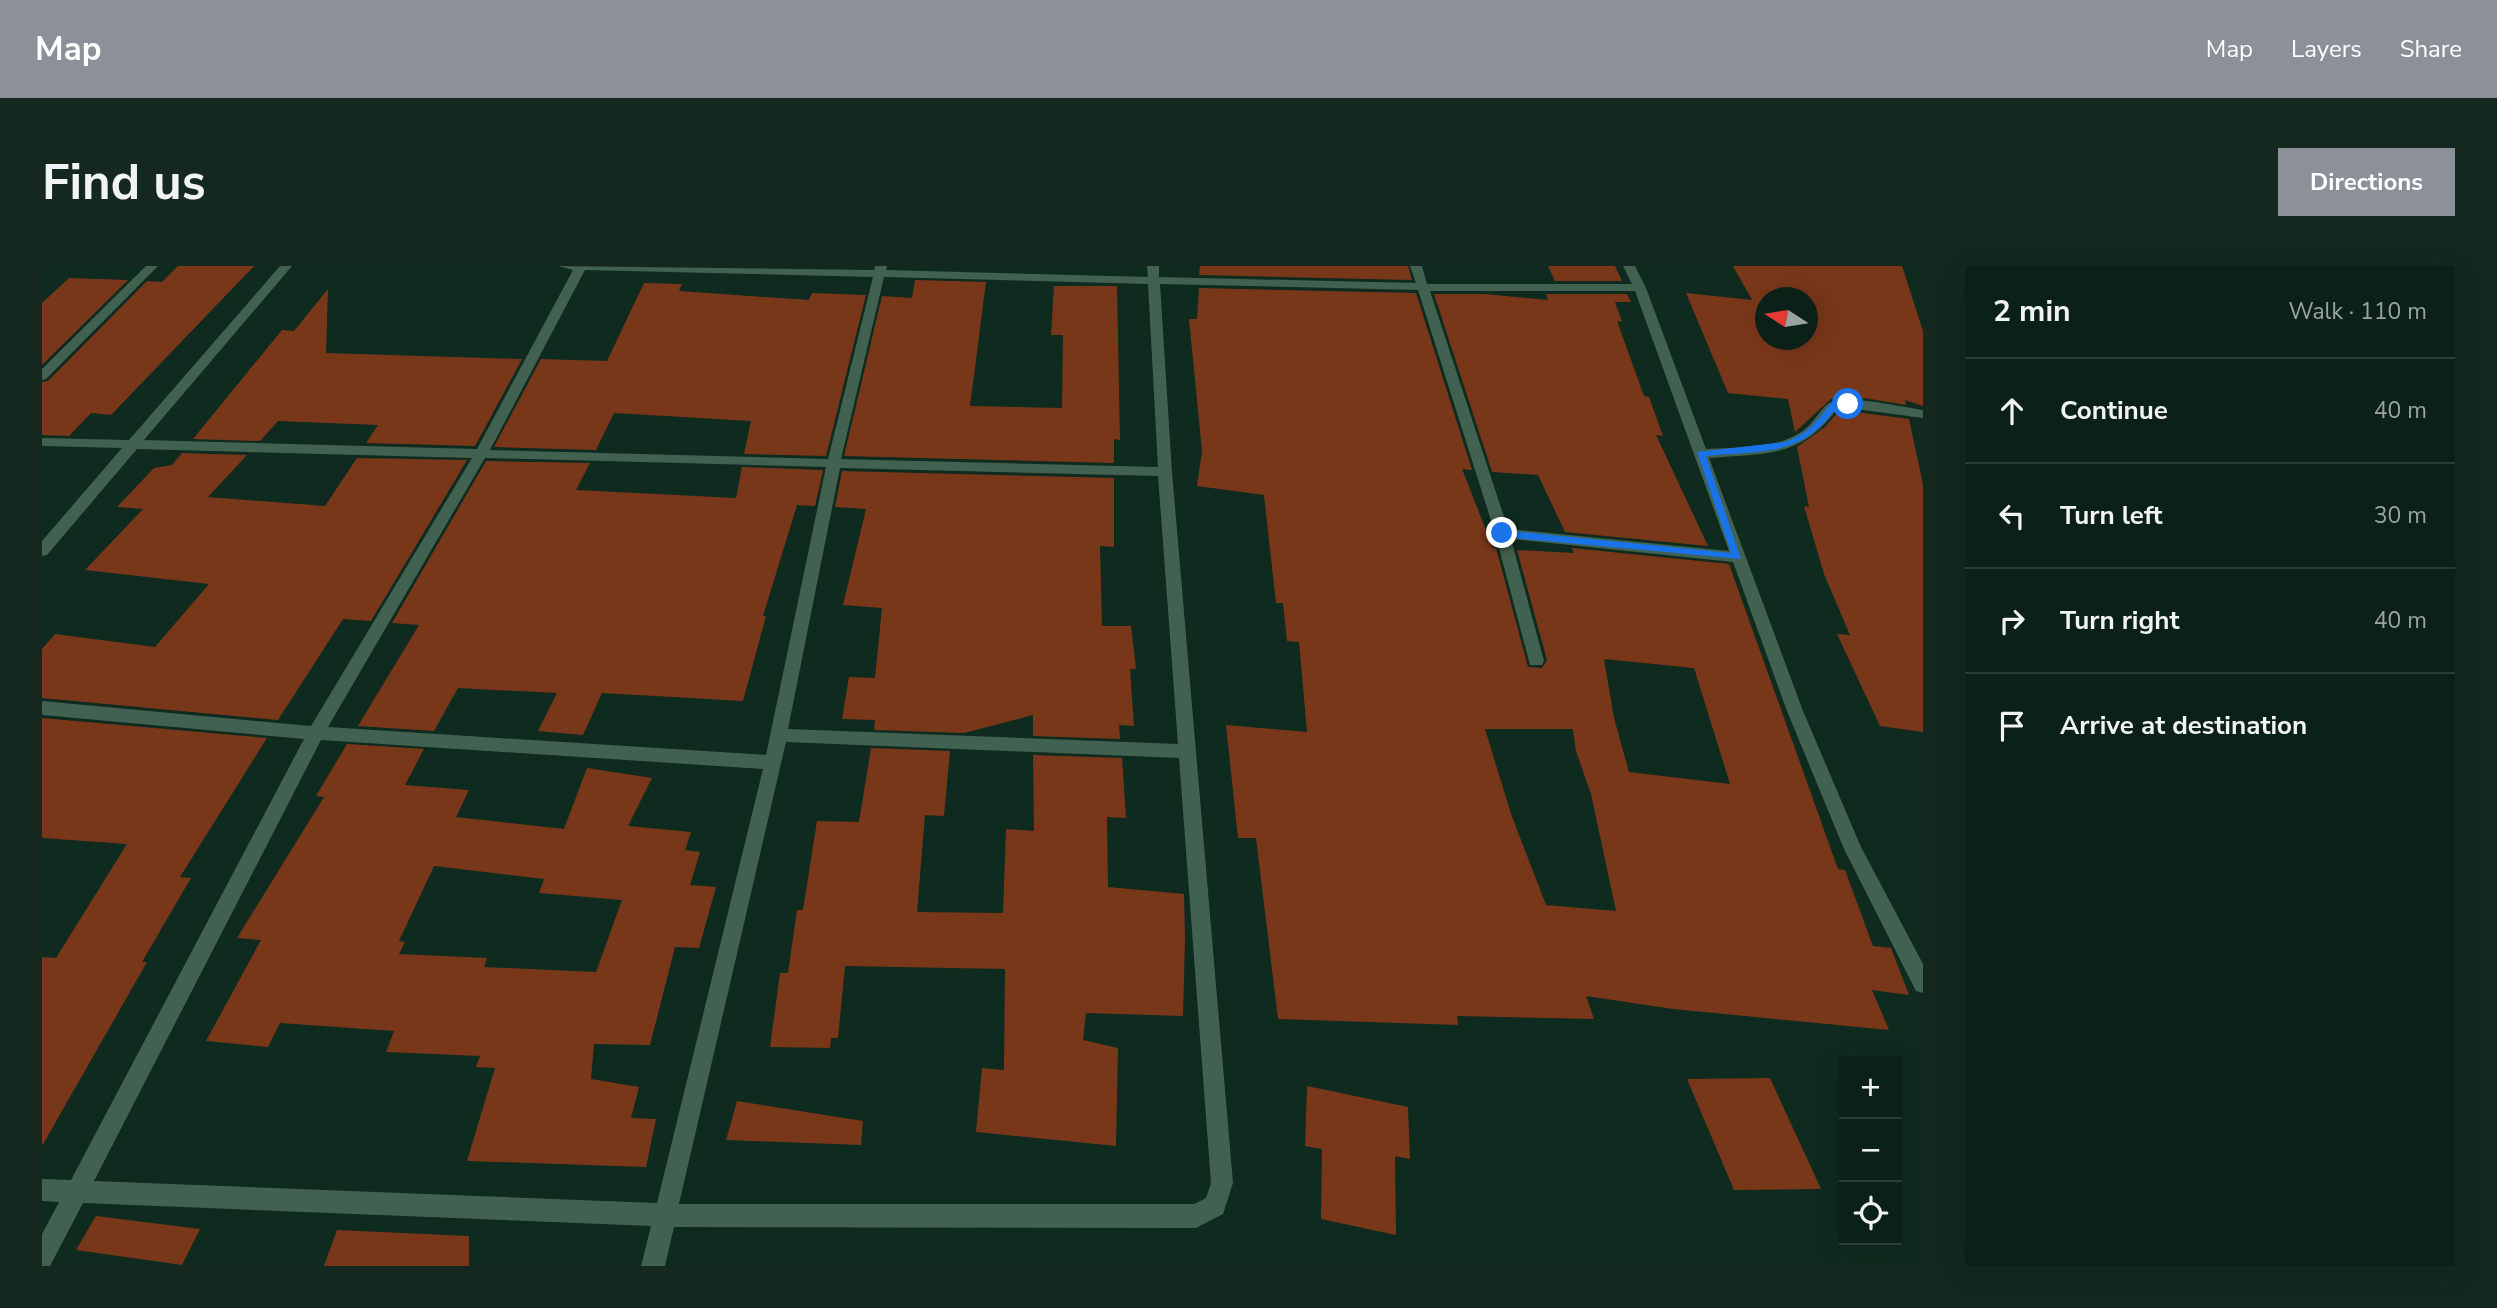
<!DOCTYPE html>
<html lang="en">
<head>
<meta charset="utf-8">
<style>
  body { margin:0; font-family:"Nunito Sans",sans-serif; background:#14281f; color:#f1f3f6 }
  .controls { position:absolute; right:21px; bottom:21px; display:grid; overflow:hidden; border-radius:0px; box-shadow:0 7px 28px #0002 }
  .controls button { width:63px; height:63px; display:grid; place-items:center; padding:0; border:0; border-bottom:2px solid #2b3e35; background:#0b2016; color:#f1f3f6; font:35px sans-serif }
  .compass { position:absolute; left:1713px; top:21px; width:63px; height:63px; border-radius:50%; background:#0b2016; box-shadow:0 7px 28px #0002; rotate:282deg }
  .stop { position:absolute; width:21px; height:21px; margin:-16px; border:5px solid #1a73e8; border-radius:50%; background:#fff }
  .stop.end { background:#1a73e8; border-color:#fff; box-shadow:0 2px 7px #0008 }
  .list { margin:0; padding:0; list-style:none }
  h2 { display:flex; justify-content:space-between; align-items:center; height:91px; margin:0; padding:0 28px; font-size:30px }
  h2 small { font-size:23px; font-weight:400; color:#9aa3a1 }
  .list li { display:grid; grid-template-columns:46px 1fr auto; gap:21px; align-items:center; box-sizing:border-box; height:105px; padding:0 28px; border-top:2px solid #2b3e35 }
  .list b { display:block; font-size:26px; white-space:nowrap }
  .list em { font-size:23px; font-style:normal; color:#9aa3a1 }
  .icon { flex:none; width:38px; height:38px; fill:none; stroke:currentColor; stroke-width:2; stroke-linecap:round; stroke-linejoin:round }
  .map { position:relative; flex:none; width:1881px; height:1000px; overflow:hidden; border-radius:0px }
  header { display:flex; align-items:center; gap:42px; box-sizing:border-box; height:98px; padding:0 35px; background:#8c9099; color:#fff }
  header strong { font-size:33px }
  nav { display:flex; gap:38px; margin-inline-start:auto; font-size:24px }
  .intro { display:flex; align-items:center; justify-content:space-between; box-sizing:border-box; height:168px; padding:0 42px }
  h1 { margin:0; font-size:49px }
  .button { padding:18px 32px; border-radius:0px; background:#8c9099; color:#fff; font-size:24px; font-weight:700 }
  main { display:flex; gap:42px; padding:0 42px }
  aside { flex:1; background:#0b2016; border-radius:0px; box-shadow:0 7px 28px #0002 }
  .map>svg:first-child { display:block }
  .building { fill:#79371a; fill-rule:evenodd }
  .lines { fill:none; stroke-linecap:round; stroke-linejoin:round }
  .street { fill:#416151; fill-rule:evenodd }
  .route { fill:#1a73e8 }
</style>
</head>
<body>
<header>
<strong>Map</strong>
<nav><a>Map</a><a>Layers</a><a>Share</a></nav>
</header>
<div class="intro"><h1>Find us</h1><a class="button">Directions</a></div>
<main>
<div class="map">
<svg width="1881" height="1000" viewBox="0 0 1881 1000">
  <rect width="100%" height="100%" fill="#0f2a1e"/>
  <g class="building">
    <path d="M136 0H212L69 149 49 147 27 170 0 169V116L6 115 105 15 120 16Z"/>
    <path d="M1158 0H1366L1370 14 1157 9Z"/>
    <path d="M1506 0H1573L1580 15H1513Z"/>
    <path d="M1691 0H1860L1881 65V140L1863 134 1864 139 1822 132 1789 133 1753 166 1746 133 1686 127 1644 27 1710 34ZM1724 32H1766V74H1724Z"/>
    <path d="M27 12 86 14 0 99V37Z"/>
    <path d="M873 14 944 16 928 140 1020 142 1021 69H1009L1012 20H1075L1078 174 1072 173V197L802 190 840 30 870 32Z"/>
    <path d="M602 17 640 18 637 25 767 34 770 27 824 29 784 190 702 188 709 155 572 147 554 184 452 181 499 93 565 95Z"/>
    <path d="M1157 22 1374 27 1430 204 1420 203 1451 282H1454L1486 401 1500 402 1505 394 1475 284 1532 287 1530 282 1687 298 1796 603 1803 604 1831 680 1849 682 1867 729 1830 724 1847 764 1631 743 1544 730 1552 753 1415 750 1416 759 1236 753 1214 572H1196L1184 459 1265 466 1257 376 1245 375 1241 337H1234L1222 229 1155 220 1160 185 1147 53H1155ZM1562 393 1652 402 1688 518 1587 506 1572 452ZM1443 463H1531L1534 485 1549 528 1574 645 1504 639 1469 548Z"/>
    <path d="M286 23 284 87 480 93 433 180 324 177 336 159 236 155 218 175 151 173 240 64 252 65Z"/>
    <path d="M1392 28H1443L1506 34 1504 28H1585L1589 36H1573L1580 56 1575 55 1602 130 1607 131 1621 170 1614 169 1666 280 1523 266 1496 209 1450 206Z"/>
    <path d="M1806 145 1867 153 1881 218V466L1838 460 1795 368 1808 369 1782 308 1762 240 1767 241 1755 181 1783 161 1796 146Z"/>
    <path d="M140 187 205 189 166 231 283 240 315 192 425 194 329 355 301 353 236 454 0 432V383L13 368 113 381 167 318 43 304 101 243 75 241 112 202 130 199Z"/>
    <path d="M444 195 548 197 534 224 694 232 700 201 781 204 773 240 755 239 721 350H724L701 435 560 427 541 469 496 465 515 427 416 422 392 465 316 460 377 359 350 357Z"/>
    <path d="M800 205 1072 212V281L1058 280 1060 360H1089L1094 403H1088L1092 460 1077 459 1078 473 991 470V449L922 467 832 464 833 454 800 453 807 411 833 412 840 342 801 339 824 243 793 241Z"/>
    <path d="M0 452 225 472 138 611 149 612 100 696H105L0 880V691L14 692 85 578 0 572Z"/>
    <path d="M305 478 382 483 363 519 427 524 414 551 522 563 545 502 610 512 586 560 649 566 643 584 658 586 648 619 674 621 657 682 633 681 608 779 552 778 549 813 597 821 589 852 614 853 604 901 425 895 453 802 434 801 438 790 344 786 352 765 238 757 226 781 164 775 219 674 195 672 282 531 274 530ZM392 600 502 613 497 627 580 634 554 706 442 701 445 692 357 688 363 676 357 675Z"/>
    <path d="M829 482 908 485 902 550 883 549 875 646 961 647 964 563 992 565 991 489 1080 492 1084 552 1065 551 1066 621 1142 628 1143 674 1141 750 1044 747 1041 774 1076 782 1074 880 934 866 940 802 962 804 963 703 803 700 796 772H789L788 782 728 781 738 707H746L755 644H761L775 555 817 556Z"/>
    <path d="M1728 812 1779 923 1692 924 1645 813Z"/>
    <path d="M1265 820 1366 841 1368 893 1353 890 1354 969 1279 953 1280 883 1263 880Z"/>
    <path d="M695 835 821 855 819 879 684 874Z"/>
    <path d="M54 950 158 963 140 999 34 984Z"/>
    <path d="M295 964 427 970V1000H282Z"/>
  </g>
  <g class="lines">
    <g class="street">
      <path d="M104 0H116L4 113 0 114V103Z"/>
      <path d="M238 0H250L102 174 435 183 531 4 516 0 832 4 833 0H845L844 4 1106 11 1105 0H1117V11L1374 17 1368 0H1380L1385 18H1590L1581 0H1593L1604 22 1664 183C1695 181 1732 184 1759 166 1770 160 1781 139 1789 136 1812 129 1857 141 1881 144V152L1806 142 1795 143C1758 193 1723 187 1667 192L1761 445 1819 581 1881 698V727L1874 725 1802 583 1745 445 1691 296 1469 273 1502 395 1500 399H1488L1453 267 1376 24 1118 18 1130 206 1191 917 1181 948 1154 962 632 961 623 1000H599L609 960 41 937 8 1000H0V968L17 936 0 935V913L29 914 262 473 0 449V435L269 460 430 192 95 183 5 289 0 290V275L80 182 0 180V172L87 174ZM543 4 831 11 786 193 448 184ZM842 11 1106 18 1116 201 799 193ZM1388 25H1593L1687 285 1466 263ZM443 192 784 201 724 489 286 461ZM798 202 1116 210 1136 478 746 463ZM279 474 721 503 615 937 52 915ZM744 476 1137 492 1169 917 1164 932 1152 938H637Z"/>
    </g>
  </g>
  <path class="route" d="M1806 135 1809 140 1794 142C1759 192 1719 184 1664 190L1699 293 1460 271 1455 267 1460 264 1689 287 1655 186 1743 176C1764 169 1775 156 1788 138Z"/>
</svg>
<div class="controls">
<button>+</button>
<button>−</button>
<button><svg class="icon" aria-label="locate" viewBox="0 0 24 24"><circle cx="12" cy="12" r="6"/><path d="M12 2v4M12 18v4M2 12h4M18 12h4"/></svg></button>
</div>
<svg class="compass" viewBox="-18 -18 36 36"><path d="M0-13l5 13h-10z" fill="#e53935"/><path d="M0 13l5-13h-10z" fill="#9aa3a1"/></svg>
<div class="stop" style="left:1806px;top:138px"></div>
<div class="stop end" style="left:1460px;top:267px"></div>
</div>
<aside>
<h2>2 min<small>Walk · 110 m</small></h2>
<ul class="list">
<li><svg class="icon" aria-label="ahead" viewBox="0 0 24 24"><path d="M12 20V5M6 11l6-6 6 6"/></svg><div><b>Continue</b></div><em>40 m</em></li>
<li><svg class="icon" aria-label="left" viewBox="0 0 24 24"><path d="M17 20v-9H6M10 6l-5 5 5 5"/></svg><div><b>Turn left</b></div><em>30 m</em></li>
<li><svg class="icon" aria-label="right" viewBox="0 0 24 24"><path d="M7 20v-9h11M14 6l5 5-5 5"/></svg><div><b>Turn right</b></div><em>40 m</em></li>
<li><svg class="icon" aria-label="arrive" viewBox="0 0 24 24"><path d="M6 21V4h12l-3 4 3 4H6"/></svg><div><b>Arrive at destination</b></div></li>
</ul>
</aside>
</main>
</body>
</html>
